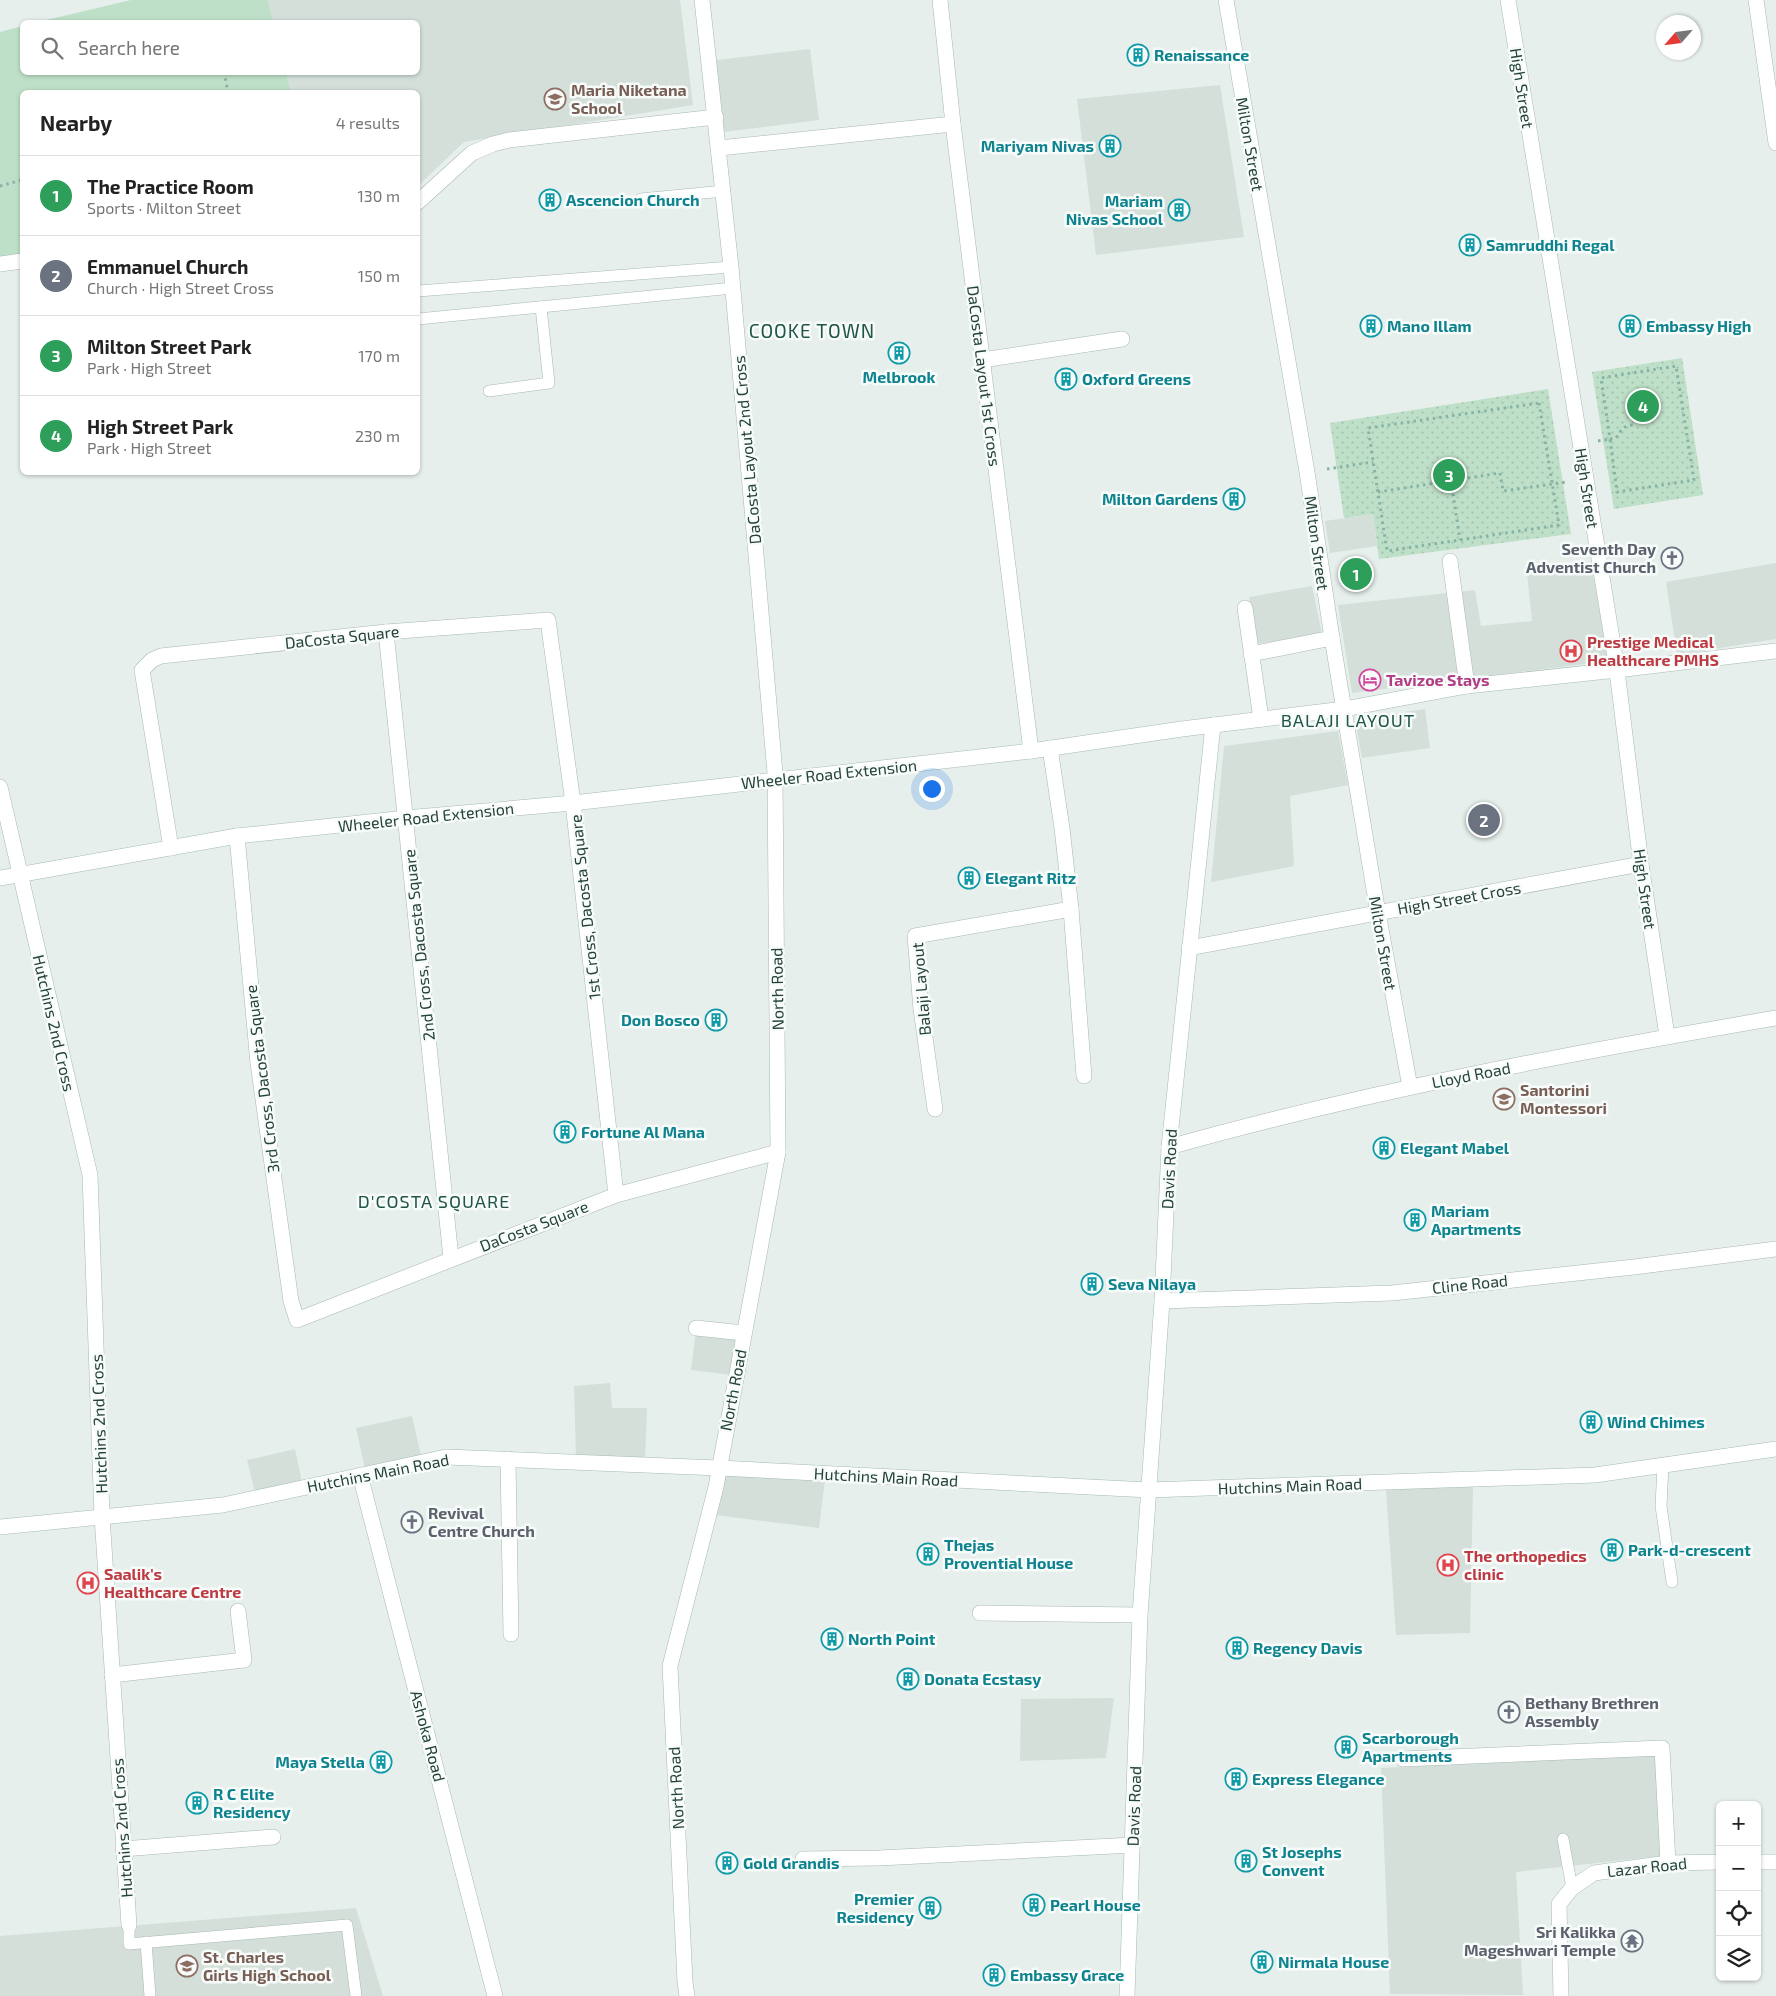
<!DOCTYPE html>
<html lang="en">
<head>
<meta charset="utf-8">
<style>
  body { margin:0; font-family:"Exo 2",sans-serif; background:#f6f6f6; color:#222 }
  .controls { position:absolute; right:15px; bottom:15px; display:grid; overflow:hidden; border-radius:8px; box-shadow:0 1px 4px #0004 }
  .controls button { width:45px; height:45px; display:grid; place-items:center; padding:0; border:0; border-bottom:1px solid #e0e0e0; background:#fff; color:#222; font:25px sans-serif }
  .compass { position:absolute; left:1656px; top:15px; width:45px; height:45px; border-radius:50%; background:#fff; box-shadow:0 1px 4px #0004; rotate:242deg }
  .you { position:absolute; left:931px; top:788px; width:18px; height:18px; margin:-12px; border:4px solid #fff; border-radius:50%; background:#1a73e8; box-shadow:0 0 0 8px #1a73e833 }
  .badge { display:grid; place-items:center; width:32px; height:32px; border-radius:50%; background:#0f766e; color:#fff; font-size:16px; font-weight:700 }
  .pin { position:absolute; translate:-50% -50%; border:2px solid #fff; box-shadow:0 1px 5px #0006 }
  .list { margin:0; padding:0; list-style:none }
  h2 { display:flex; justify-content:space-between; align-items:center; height:65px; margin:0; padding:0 20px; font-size:21px }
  h2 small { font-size:16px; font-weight:400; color:#767676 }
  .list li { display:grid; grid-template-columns:32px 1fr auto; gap:15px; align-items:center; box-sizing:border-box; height:80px; padding:0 20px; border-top:1px solid #e0e0e0 }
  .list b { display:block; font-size:19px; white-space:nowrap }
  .list p { margin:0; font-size:16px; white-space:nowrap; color:#767676 }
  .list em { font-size:16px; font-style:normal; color:#767676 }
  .icon { flex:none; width:28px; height:28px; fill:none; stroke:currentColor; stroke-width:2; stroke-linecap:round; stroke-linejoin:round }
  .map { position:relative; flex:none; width:1776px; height:1996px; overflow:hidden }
  .search { position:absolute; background:#fff; box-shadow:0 1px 4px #0004; left:20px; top:20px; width:400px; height:55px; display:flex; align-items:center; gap:12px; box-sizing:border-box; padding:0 18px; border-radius:8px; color:#767676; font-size:19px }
  .panel { position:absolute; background:#fff; box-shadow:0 1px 4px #0004; left:20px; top:90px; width:400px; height:385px; border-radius:8px }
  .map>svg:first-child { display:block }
  .built { fill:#d4dfda }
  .grass { fill:url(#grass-dots) }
  .garden { fill:#bfe0c8 }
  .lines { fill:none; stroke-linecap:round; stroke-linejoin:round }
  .lane-casing { stroke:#a8b8b2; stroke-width:12 }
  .street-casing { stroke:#a8b8b2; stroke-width:16 }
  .secondary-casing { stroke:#a4bbb3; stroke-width:16 }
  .path { stroke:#86b3a5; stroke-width:3; stroke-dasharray:2.5 4; stroke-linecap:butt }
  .lane { stroke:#fff; stroke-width:11 }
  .street { stroke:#fff; stroke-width:15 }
  .secondary { stroke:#fff; stroke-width:15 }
  .labels { text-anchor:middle; stroke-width:5; stroke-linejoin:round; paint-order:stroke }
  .culture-label { font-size:16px; font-weight:bold; fill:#0d838f; stroke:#f7fbf9; text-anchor:start }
  .street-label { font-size:16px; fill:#24423a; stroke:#f7fbf9 }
  .education-label { font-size:16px; font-weight:bold; fill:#785e54; stroke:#f7fbf9; text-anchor:start }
  .worship-label { font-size:16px; font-weight:bold; fill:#5b616d; stroke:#f7fbf9; text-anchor:end }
  .health-label { font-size:16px; font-weight:bold; fill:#be3a42; stroke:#f7fbf9; text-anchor:start }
  .hotel-label { font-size:16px; font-weight:bold; fill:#b23c85; stroke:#f7fbf9; text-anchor:start }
  .neighbourhood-label { font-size:18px; letter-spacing:1px; fill:#1f5548; stroke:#f7fbf9 }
  .quarter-label { font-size:19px; letter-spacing:1px; fill:#1f5548; stroke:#f7fbf9 }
</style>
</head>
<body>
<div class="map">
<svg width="1776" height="1996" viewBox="0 0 1776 1996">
  <defs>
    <pattern id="grass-dots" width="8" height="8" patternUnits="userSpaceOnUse" patternTransform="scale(1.25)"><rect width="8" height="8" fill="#bfe0c8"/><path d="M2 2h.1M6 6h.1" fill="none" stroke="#a4c1ad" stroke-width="1.8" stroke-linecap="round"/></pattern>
  </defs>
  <rect width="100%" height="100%" fill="#e6efeb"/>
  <g class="built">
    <path d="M268 0H680L693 105 464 142 418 186V92H291L286 73 418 72V22H273Z"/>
    <path d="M810 49 819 120 723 132 716 60Z"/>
    <path d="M1220 85 1244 237 1096 255 1077 99Z"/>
    <path d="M1373 514 1377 546 1330 553 1325 521Z"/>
    <path d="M1776 563V639L1677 655 1666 582Z"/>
    <path d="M1592 567 1608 661 1352 693 1338 605 1475 590 1481 626 1532 621 1527 574Z"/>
    <path d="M1312 586 1322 634 1256 644 1249 597Z"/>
    <path d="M1425 709 1430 748 1362 758 1355 719Z"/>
    <path d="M1338 731 1348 785 1290 796 1294 866 1211 882 1224 746Z"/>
    <path d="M696 1330 741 1335 732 1375 691 1370Z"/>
    <path d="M610 1383 612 1408H647L645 1460 576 1458 574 1386Z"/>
    <path d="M412 1416 422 1460 365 1469 356 1428Z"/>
    <path d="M295 1449 302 1482 255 1493 247 1460Z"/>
    <path d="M726 1474 825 1480 819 1528 715 1515Z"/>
    <path d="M1473 1487 1470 1633 1396 1635 1386 1489Z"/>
    <path d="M1114 1698 1106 1758 1020 1761 1021 1699Z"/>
    <path d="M1655 1755 1661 1856 1516 1872 1523 1995 1390 1994 1381 1768Z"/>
    <path d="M356 1908 383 1996H0V1936Z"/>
  </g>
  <g class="grass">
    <path d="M1682 358 1703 495 1614 509 1592 372Z"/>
    <path d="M1548 389 1571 534 1379 559 1373 514 1344 518 1330 423Z"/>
  </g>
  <g class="garden">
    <path d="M131 0H268L273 22H38Z"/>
    <path d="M22 26V72L286 73 291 92H22V258L0 260V32Z"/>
  </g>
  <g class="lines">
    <g class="lane-casing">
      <g id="lane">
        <path d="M641 199 724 191"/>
        <path d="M418 291 731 267"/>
        <path d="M418 319 733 288"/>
        <path d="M489 391 549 383 541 307"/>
        <path d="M1663 1466 1661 1506 1672 1582"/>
        <path d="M1563 1839 1572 1888"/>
        <path d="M129 1925V1944L347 1925 356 1996"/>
        <path d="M146 1942 150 1996"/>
      </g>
    </g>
    <g class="street-casing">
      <g id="street">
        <path d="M940 0 953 124 1031 751"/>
        <path d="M1226 0 1307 472 1332 638 1378 913 1410 1087"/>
        <path d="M1508 0 1616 663 1641 864 1667 1036"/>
        <path d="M1756 0 1776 143"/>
        <path d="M719 148 953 124"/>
        <path d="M418 202 472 153 493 144 509 140 716 117"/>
        <path d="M0 264 22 261"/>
        <path d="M982 360 1122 339"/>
        <path d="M1450 561 1467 686"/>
        <path d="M1245 608 1261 719"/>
        <path d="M386 632 451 1258"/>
        <path d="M1251 654 1332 638"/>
        <path d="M0 787 90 1175 102 1516 129 1925"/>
        <path d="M237 836 258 1063 291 1301 297 1320 616 1195 778 1152"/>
        <path d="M171 848 142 670 152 660 161 656 386 632 548 620 573 803 616 1195"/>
        <path d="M1071 909 1084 1076"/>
        <path d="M1189 948 1641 864"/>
        <path d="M935 1109 921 1009 915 936 1071 909 1062 828 1050 748"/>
        <path d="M1169 1147C1368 1091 1572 1053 1776 1018"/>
        <path d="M1162 1301 1392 1293 1634 1267 1776 1249"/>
        <path d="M696 1328 744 1333"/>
        <path d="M508 1459 511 1634"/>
        <path d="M360 1475 495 1996"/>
        <path d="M980 1613 1140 1615"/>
        <path d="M112 1675 244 1660 238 1611"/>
        <path d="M1403 1759 1662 1748 1668 1863"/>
        <path d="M123 1849 273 1837"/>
        <path d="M803 1859 879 1858 1133 1845"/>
        <path d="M687 1996 685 1982 670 1666 716 1487 778 1152 775 773 731 267 702 0"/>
      </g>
    </g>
    <g class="secondary-casing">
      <g id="secondary">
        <path d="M0 878 237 836 406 818 573 803 1031 751 1182 729 1344 709 1467 686 1617 670 1776 651"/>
        <path d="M0 1527 223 1505 446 1457 719 1468 1149 1490 1595 1475 1776 1449"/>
        <path d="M1757 1862H1776"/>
        <path d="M1127 1996 1140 1615 1162 1301 1169 1147 1213 725"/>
        <path d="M1561 1996 1559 1904 1572 1888 1594 1873 1668 1863 1720 1862"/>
      </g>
    </g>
    <g class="path">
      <path d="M224 72 228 92"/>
      <path d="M0 186 22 180"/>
      <path d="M1539 403 1559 525 1387 551 1368 428Z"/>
      <path d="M1598 441 1610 439 1617 492 1694 480 1676 366 1601 378 1610 439 1616 438C1621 431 1623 425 1633 425"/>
      <path d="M1327 469 1373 462"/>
      <path d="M1451 481 1460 540"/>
      <path d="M1378 492 1500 473 1503 491 1567 482"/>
    </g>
    <use href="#lane" class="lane"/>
    <use href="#street" class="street"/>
    <use href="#secondary" class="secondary"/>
  </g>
  <defs>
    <g id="building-ring" transform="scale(1.125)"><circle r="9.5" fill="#f7fbf9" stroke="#0f9aa8" stroke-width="1.5"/><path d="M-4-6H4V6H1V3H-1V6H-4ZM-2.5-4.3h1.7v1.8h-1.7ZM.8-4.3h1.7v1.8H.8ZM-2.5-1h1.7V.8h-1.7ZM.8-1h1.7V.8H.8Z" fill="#0f9aa8"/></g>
    <g id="school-ring" transform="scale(1.125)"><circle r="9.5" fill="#f7fbf9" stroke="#8d6e63" stroke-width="1.5"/><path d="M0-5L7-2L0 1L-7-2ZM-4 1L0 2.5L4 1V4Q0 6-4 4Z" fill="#8d6e63"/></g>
    <g id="church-ring" transform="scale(1.125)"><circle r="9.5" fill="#f7fbf9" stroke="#6b7280" stroke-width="1.5"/><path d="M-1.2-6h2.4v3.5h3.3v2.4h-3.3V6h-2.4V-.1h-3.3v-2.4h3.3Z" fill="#6b7280"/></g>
    <g id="hospital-ring" transform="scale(1.125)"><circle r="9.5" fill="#f7fbf9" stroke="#e0444e" stroke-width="1.5"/><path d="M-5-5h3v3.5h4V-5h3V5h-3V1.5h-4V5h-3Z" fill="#e0444e"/></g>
    <g id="hotel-ring" transform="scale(1.125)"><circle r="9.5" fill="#f7fbf9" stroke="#d1479c" stroke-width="1.5"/><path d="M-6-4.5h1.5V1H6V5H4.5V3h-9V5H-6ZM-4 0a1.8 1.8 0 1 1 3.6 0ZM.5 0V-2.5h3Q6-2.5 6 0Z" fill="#d1479c"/></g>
    <g id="temple-ring" transform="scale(1.125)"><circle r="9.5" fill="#f7fbf9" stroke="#6b7280" stroke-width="1.5"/><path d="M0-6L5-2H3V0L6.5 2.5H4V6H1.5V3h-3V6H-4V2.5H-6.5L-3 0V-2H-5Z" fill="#6b7280"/></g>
  </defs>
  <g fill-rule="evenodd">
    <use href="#building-ring" x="1138" y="55"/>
    <use href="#school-ring" x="555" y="99"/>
    <use href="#building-ring" x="1110" y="146"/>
    <use href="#building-ring" x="550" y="200"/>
    <use href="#building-ring" x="1179" y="210"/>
    <use href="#building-ring" x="1470" y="245"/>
    <use href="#building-ring" x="1371" y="326"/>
    <use href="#building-ring" x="1630" y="326"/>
    <use href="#building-ring" x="899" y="353"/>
    <use href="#building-ring" x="1066" y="379"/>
    <use href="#building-ring" x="1234" y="499"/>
    <use href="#church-ring" x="1672" y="558"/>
    <use href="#hospital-ring" x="1571" y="651"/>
    <use href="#hotel-ring" x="1370" y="680"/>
    <use href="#building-ring" x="969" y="878"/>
    <use href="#building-ring" x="716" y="1020"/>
    <use href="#school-ring" x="1504" y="1099"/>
    <use href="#building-ring" x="565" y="1132"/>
    <use href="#building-ring" x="1384" y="1148"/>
    <use href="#building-ring" x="1415" y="1220"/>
    <use href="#building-ring" x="1092" y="1284"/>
    <use href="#building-ring" x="1591" y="1422"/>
    <use href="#church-ring" x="412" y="1522"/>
    <use href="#building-ring" x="1612" y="1550"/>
    <use href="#building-ring" x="928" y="1554"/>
    <use href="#hospital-ring" x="1448" y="1565"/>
    <use href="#hospital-ring" x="88" y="1583"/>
    <use href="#building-ring" x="832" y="1639"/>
    <use href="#building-ring" x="1237" y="1648"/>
    <use href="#building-ring" x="908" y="1679"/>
    <use href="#church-ring" x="1509" y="1712"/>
    <use href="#building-ring" x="1346" y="1747"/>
    <use href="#building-ring" x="381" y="1762"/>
    <use href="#building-ring" x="1236" y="1779"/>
    <use href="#building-ring" x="197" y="1803"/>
    <use href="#building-ring" x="1246" y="1861"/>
    <use href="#building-ring" x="727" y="1863"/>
    <use href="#building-ring" x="1034" y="1905"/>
    <use href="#building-ring" x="930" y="1908"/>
    <use href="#temple-ring" x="1632" y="1941"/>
    <use href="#building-ring" x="1262" y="1962"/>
    <use href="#school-ring" x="187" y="1966"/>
    <use href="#building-ring" x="994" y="1975"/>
  </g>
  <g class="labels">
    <g class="culture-label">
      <text x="1154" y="61">Renaissance</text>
      <text x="1094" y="152" text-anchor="end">Mariyam Nivas</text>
      <text x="566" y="206">Ascencion Church</text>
      <text x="1163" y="207" text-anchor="end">Mariam<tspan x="1163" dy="18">Nivas School</tspan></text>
      <text x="1486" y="251">Samruddhi Regal</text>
      <text x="1387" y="332">Mano Illam</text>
      <text x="1646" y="332">Embassy High</text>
      <text x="899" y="383" text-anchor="middle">Melbrook</text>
      <text x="1082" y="385">Oxford Greens</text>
      <text x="1218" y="505" text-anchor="end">Milton Gardens</text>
      <text x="985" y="884">Elegant Ritz</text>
      <text x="700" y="1026" text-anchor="end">Don Bosco</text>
      <text x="581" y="1138">Fortune Al Mana</text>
      <text x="1400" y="1154">Elegant Mabel</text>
      <text x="1431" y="1217">Mariam<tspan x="1431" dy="18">Apartments</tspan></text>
      <text x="1108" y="1290">Seva Nilaya</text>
      <text x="1607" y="1428">Wind Chimes</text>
      <text x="944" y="1551">Thejas<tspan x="944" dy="18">Provential House</tspan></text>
      <text x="1628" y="1556">Park-d-crescent</text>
      <text x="848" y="1645">North Point</text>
      <text x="1253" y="1654">Regency Davis</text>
      <text x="924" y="1685">Donata Ecstasy</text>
      <text x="1362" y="1744">Scarborough<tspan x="1362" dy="18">Apartments</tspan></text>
      <text x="365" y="1768" text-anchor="end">Maya Stella</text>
      <text x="1252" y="1785">Express Elegance</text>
      <text x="213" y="1800">R C Elite<tspan x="213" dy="18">Residency</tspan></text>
      <text x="1262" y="1858">St Josephs<tspan x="1262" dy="18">Convent</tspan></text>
      <text x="743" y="1869">Gold Grandis</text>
      <text x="914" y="1905" text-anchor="end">Premier<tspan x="914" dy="18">Residency</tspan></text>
      <text x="1050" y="1911">Pearl House</text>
      <text x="1278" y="1968">Nirmala House</text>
      <text x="1010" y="1981">Embassy Grace</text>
    </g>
    <g class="street-label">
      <text transform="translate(1522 88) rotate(81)" y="6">High Street</text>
      <text transform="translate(1250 144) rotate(80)" y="6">Milton Street</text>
      <text transform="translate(984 376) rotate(83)" y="6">DaCosta Layout 1st Cross</text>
      <text transform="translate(747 450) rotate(-95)" y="6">DaCosta Layout 2nd Cross</text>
      <text transform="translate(1587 488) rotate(81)" y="6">High Street</text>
      <text transform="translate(1317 543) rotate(82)" y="6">Milton Street</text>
      <text transform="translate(342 637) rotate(-6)" y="6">DaCosta Square</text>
      <text transform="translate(829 774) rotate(-6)" y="6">Wheeler Road Extension</text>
      <text transform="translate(426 817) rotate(-6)" y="6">Wheeler Road Extension</text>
      <text transform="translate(1645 889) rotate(82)" y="6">High Street</text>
      <text transform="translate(1459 898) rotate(-10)" y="6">High Street Cross</text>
      <text transform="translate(585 907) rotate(-96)" y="6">1st Cross, Dacosta Square</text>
      <text transform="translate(1383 943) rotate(80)" y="6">Milton Street</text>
      <text transform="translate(419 945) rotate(-96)" y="6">2nd Cross, Dacosta Square</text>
      <text transform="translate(777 989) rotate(-91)" y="6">North Road</text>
      <text transform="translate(921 989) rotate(-95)" y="6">Balaji Layout</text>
      <text transform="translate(54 1023) rotate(77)" y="6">Hutchins 2nd Cross</text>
      <text transform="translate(1471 1075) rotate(-11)" y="6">Lloyd Road</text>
      <text transform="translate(262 1079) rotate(-97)" y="6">3rd Cross, Dacosta Square</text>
      <text transform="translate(1169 1169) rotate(-87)" y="6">Davis Road</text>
      <text transform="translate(534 1226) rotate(-21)" y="6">DaCosta Square</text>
      <text transform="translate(1470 1284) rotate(-6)" y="6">Cline Road</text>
      <text transform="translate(733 1390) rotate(-79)" y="6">North Road</text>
      <text transform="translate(99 1424) rotate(-92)" y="6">Hutchins 2nd Cross</text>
      <text transform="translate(378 1473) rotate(-11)" y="6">Hutchins Main Road</text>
      <text transform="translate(886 1477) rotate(3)" y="6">Hutchins Main Road</text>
      <text transform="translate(1290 1486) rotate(-2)" y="6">Hutchins Main Road</text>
      <text transform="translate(428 1736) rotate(75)" y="6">Ashoka Road</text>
      <text transform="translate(676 1788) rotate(-93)" y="6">North Road</text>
      <text transform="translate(1134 1806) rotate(-88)" y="6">Davis Road</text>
      <text transform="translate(122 1828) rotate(-94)" y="6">Hutchins 2nd Cross</text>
      <text transform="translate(1647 1867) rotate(-6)" y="6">Lazar Road</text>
    </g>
    <g class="education-label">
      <text x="571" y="96">Maria Niketana<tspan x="571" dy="18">School</tspan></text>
      <text x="1520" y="1096">Santorini<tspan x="1520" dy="18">Montessori</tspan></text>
      <text x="203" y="1963">St. Charles<tspan x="203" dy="18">Girls High School</tspan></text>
    </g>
    <g class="worship-label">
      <text x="1656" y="555">Seventh Day<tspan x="1656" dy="18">Adventist Church</tspan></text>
      <text x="428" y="1519" text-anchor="start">Revival<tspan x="428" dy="18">Centre Church</tspan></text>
      <text x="1525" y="1709" text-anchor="start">Bethany Brethren<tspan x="1525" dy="18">Assembly</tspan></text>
      <text x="1616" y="1938">Sri Kalikka<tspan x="1616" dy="18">Mageshwari Temple</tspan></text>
    </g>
    <g class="health-label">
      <text x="1587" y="648">Prestige Medical<tspan x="1587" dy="18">Healthcare PMHS</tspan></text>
      <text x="1464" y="1562">The orthopedics<tspan x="1464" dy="18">clinic</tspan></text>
      <text x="104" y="1580">Saalik's<tspan x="104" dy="18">Healthcare Centre</tspan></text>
    </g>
    <g class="hotel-label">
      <text x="1386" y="686">Tavizoe Stays</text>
    </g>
    <g class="neighbourhood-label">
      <text x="1348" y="727">BALAJI LAYOUT</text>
      <text x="434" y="1208">D'COSTA SQUARE</text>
    </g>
    <g class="quarter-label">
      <text x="812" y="338">COOKE TOWN</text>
    </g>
  </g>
</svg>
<div class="controls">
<button>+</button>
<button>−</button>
<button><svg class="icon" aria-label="locate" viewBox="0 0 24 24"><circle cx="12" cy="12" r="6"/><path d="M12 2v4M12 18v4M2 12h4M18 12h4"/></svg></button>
<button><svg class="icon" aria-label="layers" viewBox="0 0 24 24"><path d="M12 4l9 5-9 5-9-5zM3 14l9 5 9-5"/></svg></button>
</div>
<svg class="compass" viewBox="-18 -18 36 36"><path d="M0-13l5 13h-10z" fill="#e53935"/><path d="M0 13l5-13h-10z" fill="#767676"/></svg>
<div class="you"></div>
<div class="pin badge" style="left:1356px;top:574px;background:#2e9e5b">1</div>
<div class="pin badge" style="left:1484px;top:820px;background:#6b7280">2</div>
<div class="pin badge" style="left:1449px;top:475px;background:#2e9e5b">3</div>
<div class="pin badge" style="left:1643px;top:406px;background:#2e9e5b">4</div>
<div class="search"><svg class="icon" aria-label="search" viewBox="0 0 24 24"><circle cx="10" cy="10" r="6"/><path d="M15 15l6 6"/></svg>Search here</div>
<section class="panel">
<h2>Nearby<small>4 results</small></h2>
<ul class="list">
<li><span class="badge" style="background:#2e9e5b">1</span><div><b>The Practice Room</b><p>Sports · Milton Street</p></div><em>130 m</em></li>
<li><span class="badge" style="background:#6b7280">2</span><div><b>Emmanuel Church</b><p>Church · High Street Cross</p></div><em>150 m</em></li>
<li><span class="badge" style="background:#2e9e5b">3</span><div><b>Milton Street Park</b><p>Park · High Street</p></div><em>170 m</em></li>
<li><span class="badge" style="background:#2e9e5b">4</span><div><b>High Street Park</b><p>Park · High Street</p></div><em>230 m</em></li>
</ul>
</section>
</div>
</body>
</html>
